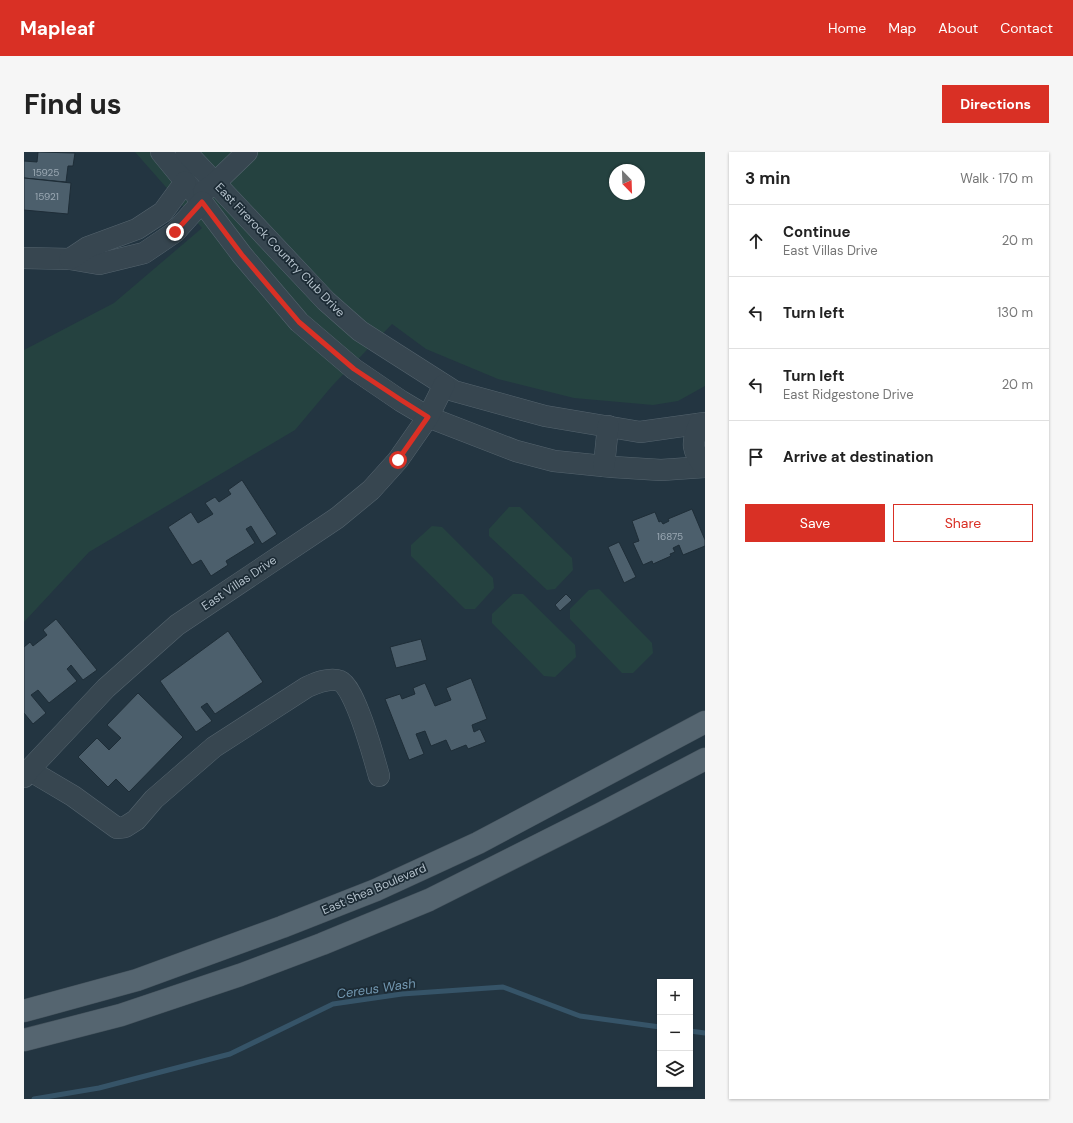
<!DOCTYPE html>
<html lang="en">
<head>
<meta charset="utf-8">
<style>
  body { margin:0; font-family:"DM Sans",sans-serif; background:#f6f6f6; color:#222 }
  .controls { position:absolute; right:12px; bottom:12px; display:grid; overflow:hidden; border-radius:0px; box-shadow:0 1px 3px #0004 }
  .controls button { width:36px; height:36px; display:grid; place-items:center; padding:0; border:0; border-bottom:1px solid #e0e0e0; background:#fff; color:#222; font:20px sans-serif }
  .compass { position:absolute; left:585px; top:12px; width:36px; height:36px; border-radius:50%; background:#fff; box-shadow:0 1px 3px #0004; rotate:157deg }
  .stop { position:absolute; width:12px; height:12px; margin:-9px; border:3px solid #d93025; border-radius:50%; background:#fff }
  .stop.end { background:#d93025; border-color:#fff; box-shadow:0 1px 4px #0008 }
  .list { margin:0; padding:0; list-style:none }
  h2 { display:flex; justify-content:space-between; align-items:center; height:52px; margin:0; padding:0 16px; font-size:17px }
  h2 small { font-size:13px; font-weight:400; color:#767676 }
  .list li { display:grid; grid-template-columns:26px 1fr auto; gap:12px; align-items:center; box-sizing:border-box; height:72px; padding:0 16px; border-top:1px solid #e0e0e0 }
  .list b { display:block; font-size:15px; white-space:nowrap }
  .list p { margin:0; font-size:13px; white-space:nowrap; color:#767676 }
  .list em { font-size:13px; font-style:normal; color:#767676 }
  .actions { display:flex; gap:8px; padding:12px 16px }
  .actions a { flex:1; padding:9px 0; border:1px solid #d93025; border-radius:0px; text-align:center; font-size:14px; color:#d93025 }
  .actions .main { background:#d93025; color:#fff }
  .icon { flex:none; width:22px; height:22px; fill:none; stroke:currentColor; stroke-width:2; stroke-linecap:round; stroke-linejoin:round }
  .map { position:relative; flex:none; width:681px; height:947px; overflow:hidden; border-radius:0px }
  header { display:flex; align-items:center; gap:24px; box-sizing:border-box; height:56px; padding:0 20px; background:#d93025; color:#fff }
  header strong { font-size:19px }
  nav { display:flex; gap:22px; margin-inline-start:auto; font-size:14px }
  .intro { display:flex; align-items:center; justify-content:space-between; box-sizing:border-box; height:96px; padding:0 24px }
  h1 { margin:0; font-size:28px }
  .button { padding:10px 18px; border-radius:0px; background:#d93025; color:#fff; font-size:14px; font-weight:700 }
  main { display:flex; gap:24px; padding:0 24px }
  aside { flex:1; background:#fff; border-radius:0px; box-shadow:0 1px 3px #0004 }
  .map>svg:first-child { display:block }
  .green { fill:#254240; fill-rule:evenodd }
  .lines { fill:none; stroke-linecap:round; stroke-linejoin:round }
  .stream { stroke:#365468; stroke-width:5 }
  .building { fill:#4c5f6c; stroke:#1e2d37 }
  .minor-casing { stroke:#55646e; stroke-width:22 }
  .major-casing { stroke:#44525c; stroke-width:23 }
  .minor { stroke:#374650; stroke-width:21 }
  .major { stroke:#556570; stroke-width:22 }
  .route { stroke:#d93025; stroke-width:5 }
  .labels { text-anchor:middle; stroke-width:3.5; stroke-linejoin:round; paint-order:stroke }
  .number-label { font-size:10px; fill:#9aa8b3 }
  .street-label { font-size:12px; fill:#b4c1cb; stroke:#1c2b35 }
  .water-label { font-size:13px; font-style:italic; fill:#7297b0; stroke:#1c2b35 }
</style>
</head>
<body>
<header>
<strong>Mapleaf</strong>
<nav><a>Home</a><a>Map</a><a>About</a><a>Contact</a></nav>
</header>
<div class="intro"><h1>Find us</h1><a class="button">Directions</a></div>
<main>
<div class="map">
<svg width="681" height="947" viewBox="0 0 681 947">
  <rect width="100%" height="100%" fill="#233541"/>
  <g class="green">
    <path d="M111 0H681V234L654 249 629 253 550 246 474 227 402 197 368 172 308 234 271 278 65 400 0 470V198L90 151 178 76ZM591 18H615V42H591Z"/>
    <path d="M485 355H496L548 406 549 418 531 437 523 438 465 384V377Z"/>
    <path d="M408 374 418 375 469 426 470 436 451 457H441L387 404V393Z"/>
    <path d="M575 437 628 491 629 501 609 521H598L546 467V457L565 438Z"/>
    <path d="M489 442H499L551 493 552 505 531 525 520 524 468 471V462Z"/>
  </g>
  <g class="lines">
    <g class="stream">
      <path d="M666 879 681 881"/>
      <path d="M10 947 75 936 206 902 309 852 378 842 479 835 556 864 636 875"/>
    </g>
  </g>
  <g class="building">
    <path d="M14 0 51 1 49 14H44L42 30 0 26V9L13 10Z"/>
    <path d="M0 26 47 31 44 62 0 58Z"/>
    <path d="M218 328 253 382 238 392 227 374 222 377 231 391 202 409 204 413 187 424 177 408 168 413 144 375 167 360 174 371 189 362 181 351 191 345 195 350 207 342 204 338Z"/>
    <path d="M668 357 681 388V394L659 403 655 393 649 396 651 400 646 402 647 404 629 412 628 409 619 413 609 391 615 389 608 369 631 360 635 370 637 369 639 372 645 369 644 367Z"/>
    <path d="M595 390 612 425 600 431 584 395Z"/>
    <path d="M542 442 548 448 536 459 531 453Z"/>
    <path d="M32 467 73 518 59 528 47 513 43 517 53 529 25 551 14 538 7 543 22 561 9 572 0 561V495L6 490 9 494 23 483 19 478Z"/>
    <path d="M204 479 239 530 191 562 183 551 177 555 188 569 172 580 136 529Z"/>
    <path d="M397 487 403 508 372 516 366 495Z"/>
    <path d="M447 526 463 567 448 573 450 580 456 577 462 590 444 597 442 593 427 599 422 588 407 594 401 579 392 582 400 602 385 608 361 547 376 542 378 547 391 542 389 536 401 531 411 554 427 548 422 536Z"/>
    <path d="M114 541 159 585 105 640 92 627 84 635 54 605 73 586 85 598 97 586 83 573Z"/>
  </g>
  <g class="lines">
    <g class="minor-casing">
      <g id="minor">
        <path d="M137 0 178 50 218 103 275 170 330 217 377 249 404 265 492 299 530 309 589 315 637 318 681 315"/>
        <path d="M162 0 302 149 336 179 430 239 521 264 616 280 681 271"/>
        <path d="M180 39 191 31 223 0"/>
        <path d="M0 106 46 107 75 112 120 101 151 80 178 50"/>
        <path d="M46 107 64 95 113 77 139 60 161 30"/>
        <path d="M675 272C667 294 668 296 680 315"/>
        <path d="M580 314 584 274"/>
        <path d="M5 618 49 644 93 676 101 675 112 668 130 647 190 595 283 535C292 531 306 525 316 529 331 535 350 606 355 624"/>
        <path d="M0 625 5 618 82 536 153 473 313 366 347 338 374 308 404 265 420 233"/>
      </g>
    </g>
    <g class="major-casing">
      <g id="major">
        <path d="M0 859 113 828 258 775 352 738 454 691 681 570"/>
        <path d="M0 888 97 863 216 823 298 792 405 748 576 662 681 607"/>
      </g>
    </g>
    <use href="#minor" class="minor"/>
    <use href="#major" class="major"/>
  </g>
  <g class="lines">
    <path class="route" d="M151 80 178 50 218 103 275 170 330 217 377 248 404 265 374 308"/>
  </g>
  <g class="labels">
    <g class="number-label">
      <text x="22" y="24">15925</text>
      <text x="23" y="48">15921</text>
      <text x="646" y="388">16875</text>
    </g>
    <g class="street-label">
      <text transform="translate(256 98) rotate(46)" y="4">East Firerock Country Club Drive</text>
      <text transform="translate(215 431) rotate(-34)" y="4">East Villas Drive</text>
      <text transform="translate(350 737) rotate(-23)" y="4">East Shea Boulevard</text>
    </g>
    <g class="water-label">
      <text transform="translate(352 836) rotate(-8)" y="5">Cereus Wash</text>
    </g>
  </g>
</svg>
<div class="controls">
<button>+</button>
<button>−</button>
<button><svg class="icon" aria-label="layers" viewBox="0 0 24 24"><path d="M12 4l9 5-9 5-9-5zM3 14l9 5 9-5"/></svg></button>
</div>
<svg class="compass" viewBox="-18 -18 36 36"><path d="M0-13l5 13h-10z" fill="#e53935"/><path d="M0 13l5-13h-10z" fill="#767676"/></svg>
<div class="stop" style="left:374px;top:308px"></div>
<div class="stop end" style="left:151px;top:80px"></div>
</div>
<aside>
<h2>3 min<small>Walk · 170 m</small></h2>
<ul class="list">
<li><svg class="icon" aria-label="ahead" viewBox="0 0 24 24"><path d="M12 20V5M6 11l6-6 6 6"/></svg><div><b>Continue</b><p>East Villas Drive</p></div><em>20 m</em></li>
<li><svg class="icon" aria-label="left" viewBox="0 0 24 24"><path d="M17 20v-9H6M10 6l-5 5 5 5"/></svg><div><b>Turn left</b></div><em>130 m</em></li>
<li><svg class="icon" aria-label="left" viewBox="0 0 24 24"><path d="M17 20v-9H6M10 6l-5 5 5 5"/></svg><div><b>Turn left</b><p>East Ridgestone Drive</p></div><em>20 m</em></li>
<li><svg class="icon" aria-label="arrive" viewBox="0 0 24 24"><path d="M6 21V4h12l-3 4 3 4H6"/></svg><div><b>Arrive at destination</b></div></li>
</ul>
<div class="actions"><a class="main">Save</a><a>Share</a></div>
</aside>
</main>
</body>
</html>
